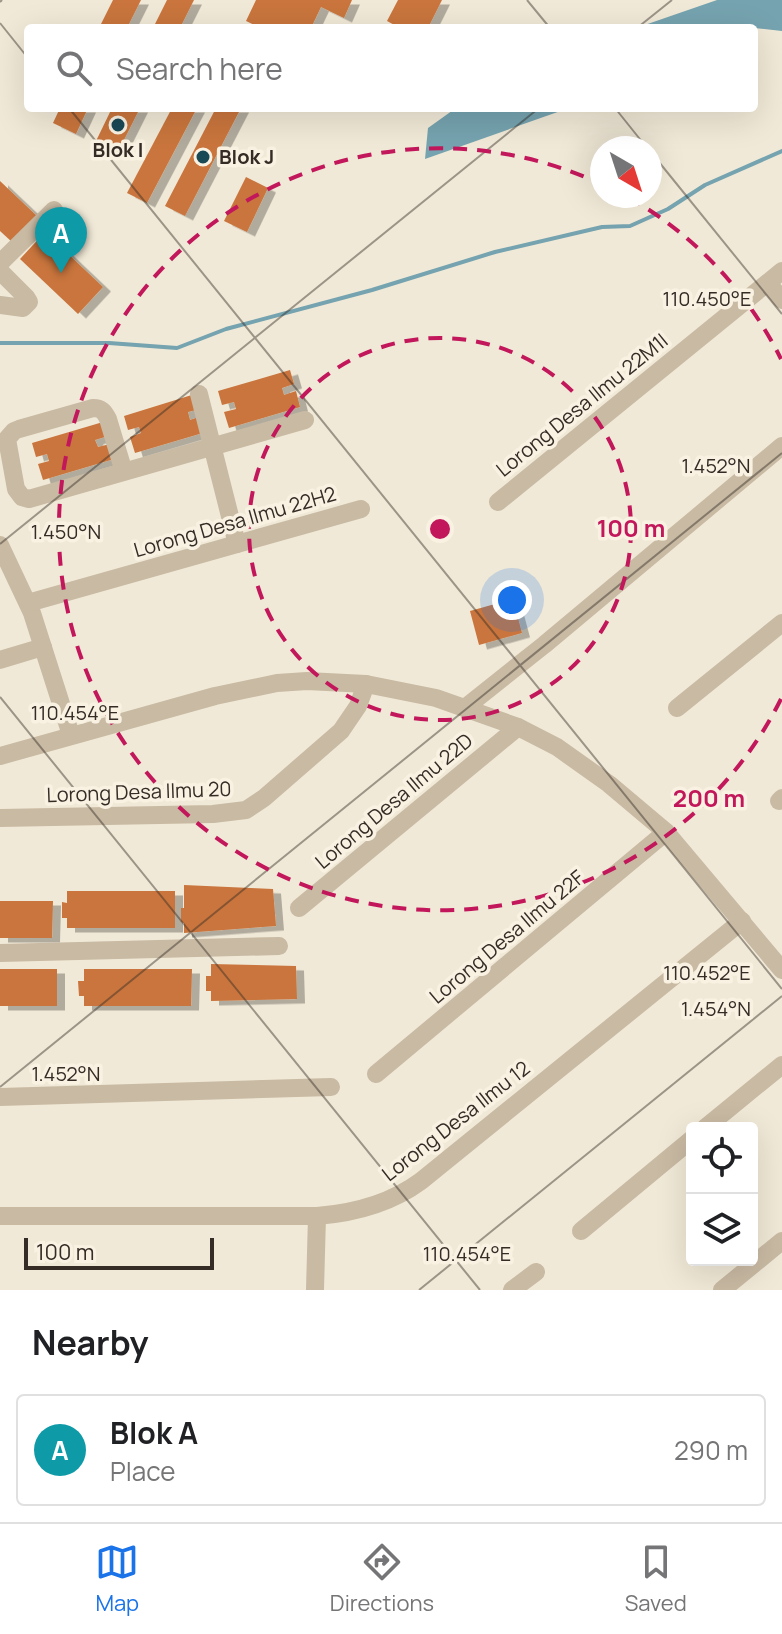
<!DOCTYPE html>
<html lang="en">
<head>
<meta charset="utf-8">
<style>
  body { margin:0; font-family:Manrope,sans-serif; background:#f2f2f2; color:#202124 }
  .controls { position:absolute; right:24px; bottom:24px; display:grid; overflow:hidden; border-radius:8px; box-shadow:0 8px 32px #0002 }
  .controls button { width:72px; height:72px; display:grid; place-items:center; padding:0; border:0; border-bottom:2px solid #e0e0e0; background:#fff; color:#202124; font:40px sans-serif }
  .compass { position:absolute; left:590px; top:136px; width:72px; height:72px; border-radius:50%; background:#fff; box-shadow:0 8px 32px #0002; rotate:141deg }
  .scale { position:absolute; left:24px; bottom:20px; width:190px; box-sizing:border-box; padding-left:8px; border:4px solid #342c25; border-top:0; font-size:22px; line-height:28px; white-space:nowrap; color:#342c25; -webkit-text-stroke:6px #f9f2e3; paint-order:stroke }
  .you { position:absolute; left:512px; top:600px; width:28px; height:28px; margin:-20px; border:6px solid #fff; border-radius:50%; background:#1a73e8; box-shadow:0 0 0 12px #1a73e833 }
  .badge { display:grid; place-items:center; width:52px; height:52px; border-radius:50%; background:#1a73e8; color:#fff; font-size:26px; font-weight:700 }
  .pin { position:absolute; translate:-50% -66px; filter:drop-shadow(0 2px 4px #0008) }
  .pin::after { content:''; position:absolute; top:42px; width:28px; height:24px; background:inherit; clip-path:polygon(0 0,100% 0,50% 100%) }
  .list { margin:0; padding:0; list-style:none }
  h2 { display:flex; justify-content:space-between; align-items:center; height:104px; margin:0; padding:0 32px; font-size:34px }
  h2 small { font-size:26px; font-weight:400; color:#757577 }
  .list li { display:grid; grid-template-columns:52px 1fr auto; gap:24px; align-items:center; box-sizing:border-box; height:112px; margin:0 16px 16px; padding:0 16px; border:2px solid #e0e0e0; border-radius:8px }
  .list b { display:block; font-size:30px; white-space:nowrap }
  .list p { margin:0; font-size:26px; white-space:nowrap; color:#757577 }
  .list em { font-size:26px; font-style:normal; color:#757577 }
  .icon { flex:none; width:44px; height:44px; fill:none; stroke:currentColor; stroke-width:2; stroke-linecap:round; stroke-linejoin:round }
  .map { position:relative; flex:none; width:782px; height:1290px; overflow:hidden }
  .search { position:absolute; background:#fff; box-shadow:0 8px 32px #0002; left:24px; right:24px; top:24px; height:88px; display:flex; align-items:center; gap:20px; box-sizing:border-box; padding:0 28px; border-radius:8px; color:#757577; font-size:30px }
  .sheet { height:232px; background:#fff }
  nav { display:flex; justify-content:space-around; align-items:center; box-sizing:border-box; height:112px; border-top:2px solid #e0e0e0; background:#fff; font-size:22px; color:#757577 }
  nav a { display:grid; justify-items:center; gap:4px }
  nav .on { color:#1a73e8 }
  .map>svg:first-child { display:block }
  .water { fill:#75a3af }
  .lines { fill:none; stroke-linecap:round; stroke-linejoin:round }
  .stream { stroke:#75a3af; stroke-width:4 }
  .building { fill:#c9753d; filter:url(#shadow) }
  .minor { stroke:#c9baa3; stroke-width:18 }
  .ticks { fill:none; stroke:#342c25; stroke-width:2; stroke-opacity:0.45 }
  .ring { fill:none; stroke:#c2185b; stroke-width:4; stroke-dasharray:14 10 }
  .poi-dot { fill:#1a4956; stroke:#f9f2e3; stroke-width:3 }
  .labels { text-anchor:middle; stroke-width:7; stroke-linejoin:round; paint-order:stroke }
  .poi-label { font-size:20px; font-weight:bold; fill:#342c25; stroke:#f9f2e3 }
  .street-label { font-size:20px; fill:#342c25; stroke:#f9f2e3 }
  .ticks-label { font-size:20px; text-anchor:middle; fill:#342c25; stroke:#f9f2e3; stroke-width:7; stroke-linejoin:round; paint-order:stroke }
  .centre { fill:#c2185b; stroke:#f9f2e3; stroke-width:4 }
  .ring-label { font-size:24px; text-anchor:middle; font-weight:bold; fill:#c2185b; stroke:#f9f2e3; stroke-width:7; stroke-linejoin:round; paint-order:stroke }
</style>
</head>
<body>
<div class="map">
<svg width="782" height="1290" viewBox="0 0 782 1290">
  <defs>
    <filter id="shadow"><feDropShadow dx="8" dy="4.5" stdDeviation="0" flood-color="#0004"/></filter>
  </defs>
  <rect width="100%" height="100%" fill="#f1e9d7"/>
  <g class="water">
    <path d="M717 0H782V31L754 28H636Z"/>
    <path d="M456 108H569L425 159 428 128Z"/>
  </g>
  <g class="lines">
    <path class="stream" d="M0 343H109L177 348 226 329 372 290 495 252 602 227 630 226 668 209 705 185 782 151"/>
  </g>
  <g class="building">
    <path d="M113 0H141L127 28H99Z"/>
    <path d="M167 0H194L180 28H153Z"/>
    <path d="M256 0H352L344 18 321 7 311 28H261L246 21Z"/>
    <path d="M398 0H442L428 28H400L387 21Z"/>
    <path d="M60 108H88L76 134 53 123Z"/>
    <path d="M112 108H140L118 152 96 141Z"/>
    <path d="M172 108H197L147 203 127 193Z"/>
    <path d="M216 108H241L185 216 165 206Z"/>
    <path d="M246 177 268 188 247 232 224 221Z"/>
    <path d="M0 181 38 217 13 243 0 231Z"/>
    <path d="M45 232 103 287 78 314 20 259Z"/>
    <path d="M290 370 294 384 282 388 284 395 296 391 300 407 229 428 224 412 236 409 234 402 222 405 218 391Z"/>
    <path d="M195 394 200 409 188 412 190 420 202 416 206 432 135 453 130 437 141 433 139 427 128 430 124 416Z"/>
    <path d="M103 422 108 436 95 440 98 447 110 444 114 459 43 480 38 464 49 461 47 454 36 457 32 443Z"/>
    <path d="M513 599 522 633 479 645 470 611Z"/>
    <path d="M184 885 273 889 276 926 184 933V923L181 922V908H184Z"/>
    <path d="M67 891H175V928H67V918H62V902L67 903Z"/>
    <path d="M0 901H53L52 938H0Z"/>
    <path d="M211 964 296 966 297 999 211 1001V991H206V976H211Z"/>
    <rect x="0" y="969" width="57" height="37"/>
    <path d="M84 969H192L191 1006H84V996H79L78 981H84Z"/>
  </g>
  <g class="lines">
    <g class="minor">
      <path d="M0 263 54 210"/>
      <path d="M0 271 26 297 29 302 23 308 0 305"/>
      <path d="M768 283 782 300"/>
      <path d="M199 394 237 544"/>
      <path d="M124 472 108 419C104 411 101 408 93 408L19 429 14 431 7 439 16 489 22 497 29 499 305 420"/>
      <path d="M498 502 782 271"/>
      <path d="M0 545 32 613 71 735"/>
      <path d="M28 603 361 509"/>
      <path d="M0 660 43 647"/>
      <path d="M466 707 544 645 782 446"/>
      <path d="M677 708 782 623"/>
      <path d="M0 756 215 696 277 683 307 681 366 684 436 698 518 727 557 747 609 784 666 832 782 970"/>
      <path d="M779 801 782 798"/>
      <path d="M0 818 213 814 246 810 264 798 341 731 358 706 366 684"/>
      <path d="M299 908 518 727"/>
      <path d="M0 953 279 946"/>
      <path d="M376 1074 666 832"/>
      <path d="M0 1097 331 1087"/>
      <path d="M705 1128 782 1065"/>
      <path d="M0 1216H317C355 1213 390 1204 421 1181L742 921"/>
      <path d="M581 1231 692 1139"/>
      <path d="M315 1290 317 1216"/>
      <path d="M512 1290 536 1272"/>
      <path d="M722 1290 782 1241"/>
    </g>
  </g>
  <path class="ticks" d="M527 0 550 28M0 2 2 0M0 23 28 58M637 28 672 0M69 108 782 989M615 108 647 148M650 151 782 314M0 544 539 108M0 697 480 1290M0 1087 782 453M419 1290 782 996"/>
  <g class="ring">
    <circle cx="440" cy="529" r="191"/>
    <path d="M781 699A381 381 0 1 1 601 184M628 197A381 381 0 0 1 781 359"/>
  </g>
  <g class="poi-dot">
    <circle cx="118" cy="125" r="8"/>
    <circle cx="203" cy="157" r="8"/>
  </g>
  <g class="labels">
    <g class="poi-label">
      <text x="118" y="157">Blok I</text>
      <text x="219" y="164" text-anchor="start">Blok J</text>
    </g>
    <g class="street-label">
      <text transform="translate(582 405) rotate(-39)" y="7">Lorong Desa Ilmu 22M1I</text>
      <text transform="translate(235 522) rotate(-16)" y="7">Lorong Desa Ilmu 22H2</text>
      <text transform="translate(139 792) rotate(-2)" y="7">Lorong Desa Ilmu 20</text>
      <text transform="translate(394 801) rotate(-40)" y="7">Lorong Desa Ilmu 22D</text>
      <text transform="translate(507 937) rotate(-40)" y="7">Lorong Desa Ilmu 22F</text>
      <text transform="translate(456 1121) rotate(-38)" y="7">Lorong Desa Ilmu 12</text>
    </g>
  </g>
  <g class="ticks-label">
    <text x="707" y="306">110.450°E</text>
    <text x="716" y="473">1.452°N</text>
    <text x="66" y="539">1.450°N</text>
    <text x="75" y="720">110.454°E</text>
    <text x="707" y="980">110.452°E</text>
    <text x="716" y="1016">1.454°N</text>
    <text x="66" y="1081">1.452°N</text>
    <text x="467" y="1261">110.454°E</text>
  </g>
  <circle cx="440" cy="529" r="12" class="centre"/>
  <g class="ring-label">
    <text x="631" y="537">100 m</text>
    <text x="709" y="807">200 m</text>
  </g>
</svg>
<div class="controls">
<button><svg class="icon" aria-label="locate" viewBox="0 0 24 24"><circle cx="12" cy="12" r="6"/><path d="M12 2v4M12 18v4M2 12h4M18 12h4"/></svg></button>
<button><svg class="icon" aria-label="layers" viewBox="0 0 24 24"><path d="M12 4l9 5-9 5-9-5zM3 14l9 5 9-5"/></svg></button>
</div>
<svg class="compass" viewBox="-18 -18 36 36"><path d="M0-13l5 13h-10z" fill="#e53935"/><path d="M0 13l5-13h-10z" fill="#757577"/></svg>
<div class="scale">100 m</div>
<div class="you"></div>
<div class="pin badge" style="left:61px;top:273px;background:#0f9aa8">A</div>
<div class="search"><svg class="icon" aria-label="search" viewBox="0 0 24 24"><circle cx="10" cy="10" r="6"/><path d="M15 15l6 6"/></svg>Search here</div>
</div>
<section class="sheet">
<h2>Nearby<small></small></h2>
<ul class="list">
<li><span class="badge" style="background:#0f9aa8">A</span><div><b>Blok A</b><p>Place</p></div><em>290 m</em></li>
</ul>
</section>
<nav>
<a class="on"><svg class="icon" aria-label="map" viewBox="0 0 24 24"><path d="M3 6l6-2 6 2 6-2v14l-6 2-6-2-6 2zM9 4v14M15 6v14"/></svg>Map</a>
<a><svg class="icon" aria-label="directions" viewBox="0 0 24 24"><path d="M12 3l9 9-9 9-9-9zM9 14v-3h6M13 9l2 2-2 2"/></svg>Directions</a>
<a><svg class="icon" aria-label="saved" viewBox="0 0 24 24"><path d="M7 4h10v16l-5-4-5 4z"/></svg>Saved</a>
</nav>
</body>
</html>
